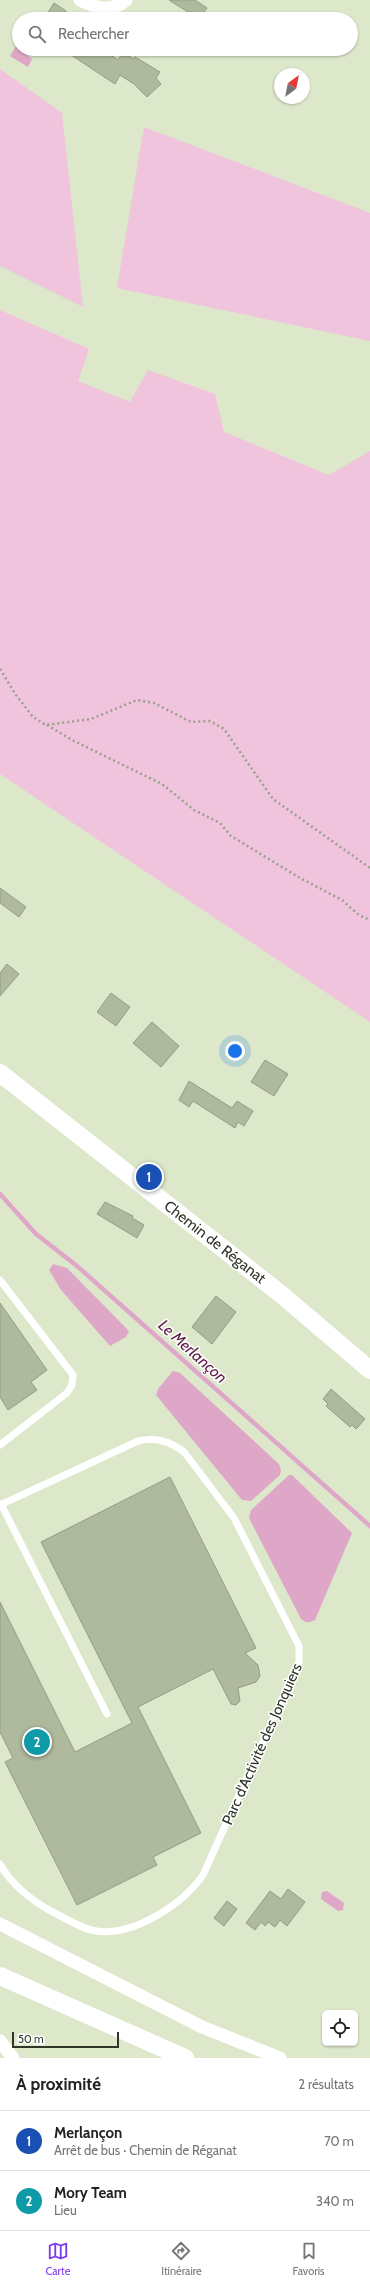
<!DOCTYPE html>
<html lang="fr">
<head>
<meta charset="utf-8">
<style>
  body { margin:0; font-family:Cabin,sans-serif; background:#f6f6f6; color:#222 }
  .controls { position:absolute; right:12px; bottom:12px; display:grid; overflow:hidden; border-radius:6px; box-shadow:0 1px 3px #0004 }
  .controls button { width:36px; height:36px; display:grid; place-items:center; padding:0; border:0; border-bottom:1px solid #e0e0e0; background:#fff; color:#222; font:20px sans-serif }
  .compass { position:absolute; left:274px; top:68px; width:36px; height:36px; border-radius:50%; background:#fff; box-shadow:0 1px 3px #0004; rotate:32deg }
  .scale { position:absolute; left:12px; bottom:10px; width:107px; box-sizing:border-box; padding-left:4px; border:2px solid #303429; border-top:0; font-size:11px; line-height:14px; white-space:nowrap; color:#303429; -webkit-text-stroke:3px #fff; paint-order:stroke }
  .you { position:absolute; left:235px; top:1051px; width:14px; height:14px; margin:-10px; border:3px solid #fff; border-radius:50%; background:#1a73e8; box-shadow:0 0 0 6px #1a73e833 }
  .badge { display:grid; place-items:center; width:26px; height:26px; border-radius:50%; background:#7c3aed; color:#fff; font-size:13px; font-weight:700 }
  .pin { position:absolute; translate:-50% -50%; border:2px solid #fff; box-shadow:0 1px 4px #0006 }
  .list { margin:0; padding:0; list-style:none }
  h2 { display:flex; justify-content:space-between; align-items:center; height:52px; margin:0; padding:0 16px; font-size:17px }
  h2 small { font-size:13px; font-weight:400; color:#767676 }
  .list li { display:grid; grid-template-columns:26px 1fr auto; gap:12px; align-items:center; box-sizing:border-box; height:60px; padding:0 16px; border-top:1px solid #e0e0e0 }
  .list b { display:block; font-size:15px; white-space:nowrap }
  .list p { margin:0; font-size:13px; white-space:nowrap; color:#767676 }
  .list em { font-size:13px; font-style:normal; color:#767676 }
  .icon { flex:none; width:22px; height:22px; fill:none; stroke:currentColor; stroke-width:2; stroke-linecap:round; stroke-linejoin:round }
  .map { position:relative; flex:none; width:370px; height:2058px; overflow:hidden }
  .search { position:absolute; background:#fff; box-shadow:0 1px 3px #0004; left:12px; right:12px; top:12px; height:44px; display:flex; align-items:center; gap:10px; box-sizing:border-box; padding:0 14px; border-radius:22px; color:#767676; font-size:15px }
  .sheet { height:172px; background:#fff }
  nav { display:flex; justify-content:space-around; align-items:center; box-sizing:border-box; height:56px; border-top:1px solid #e0e0e0; background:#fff; font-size:11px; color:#767676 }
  nav a { display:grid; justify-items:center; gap:2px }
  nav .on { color:#7c3aed }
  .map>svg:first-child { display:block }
  .green { fill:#efc4dc }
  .water { fill:#dfa7c7 }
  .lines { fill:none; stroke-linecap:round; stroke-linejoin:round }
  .stream { stroke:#dfa7c7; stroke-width:4.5 }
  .building { fill:#aeb99d; stroke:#939d82 }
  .path { stroke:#99a18b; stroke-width:2.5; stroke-dasharray:2 3; stroke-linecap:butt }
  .lane { stroke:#fff; stroke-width:7 }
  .street { stroke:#fff; stroke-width:13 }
  .secondary { stroke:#fff; stroke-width:18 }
  .labels { text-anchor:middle; stroke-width:3; stroke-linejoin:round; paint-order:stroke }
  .street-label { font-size:15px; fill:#303429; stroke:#fff }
  .water-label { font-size:16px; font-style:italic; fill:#61214a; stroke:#fff }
</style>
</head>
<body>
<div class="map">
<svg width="370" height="2058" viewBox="0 0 370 2058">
  <rect width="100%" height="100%" fill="#dde8cb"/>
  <g class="green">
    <path d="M0 69 62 113 83 307 0 266Z"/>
    <path d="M144 127 370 213V341L117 288Z"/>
    <path d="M0 310 89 349 78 381 130 402 148 370 215 394 224 432 329 475 370 451V1022L0 774Z"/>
  </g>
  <g class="water">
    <path d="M16 46 32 59 28 67 10 56Z"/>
    <path d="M53 1264 67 1268 129 1331 126 1337 110 1346 61 1290 49 1270Z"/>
    <path d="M173 1371 180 1373 279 1464 281 1470 280 1475 251 1501 242 1500 156 1395 158 1389Z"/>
    <path d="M289 1475H292L352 1533 315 1620C309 1623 306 1623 301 1619L249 1518 251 1510Z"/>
    <path d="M327 1891 344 1903 343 1910 338 1911 321 1899 322 1892Z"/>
  </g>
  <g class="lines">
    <path class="stream" d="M0 1194 36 1234 77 1266 370 1526"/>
  </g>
  <g class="building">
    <path d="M169 0H195L207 8 199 19Z"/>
    <path d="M54 3 66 11 61 19H44Z"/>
    <path d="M62 49H102L118 60 123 52 133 59 135 57 160 72 156 78 161 84 147 97 134 84 120 75 115 84Z"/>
    <path d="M0 888 26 907 19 917 0 903Z"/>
    <path d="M7 964 19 974 0 996V973Z"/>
    <path d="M111 993 130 1007 116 1026 97 1012Z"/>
    <path d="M152 1022 179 1046 161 1067 133 1043Z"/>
    <path d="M265 1060 288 1074 274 1096 251 1082Z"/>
    <path d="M189 1081 232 1108 237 1101 253 1111 244 1126 238 1122 235 1128 193 1101 189 1107 179 1100Z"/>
    <path d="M105 1202 133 1216 132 1218 144 1225 137 1238 97 1214Z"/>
    <path d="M216 1296 236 1312 212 1344 192 1327Z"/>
    <path d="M0 1303 47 1370 31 1382 37 1390 8 1410 0 1397Z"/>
    <path d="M331 1389 365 1419 356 1429 352 1425 350 1427 326 1406 328 1404 323 1399Z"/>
    <path d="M170 1477 256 1648 245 1653 258 1665 260 1676 256 1682 238 1688 240 1701 236 1705 231 1704 213 1669 138 1707 201 1833 153 1857 157 1865 77 1905 5 1762 13 1758 0 1732V1602L75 1752 132 1723 41 1542Z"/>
    <path d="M288 1889 305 1902 287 1926 280 1920 275 1927 268 1922 265 1926 261 1922 255 1930 246 1923 270 1891 281 1899Z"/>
    <path d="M227 1901 237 1909 224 1926 214 1918Z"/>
  </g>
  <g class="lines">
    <g class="path">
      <path d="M0 669 16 695 33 717 46 725 91 719 137 700 154 703 191 722 210 721 224 729 273 799 370 868"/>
      <path d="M47 725 72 740 162 784 194 810 220 823 231 836 300 878 342 900 359 915 370 920"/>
    </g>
    <g class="lane">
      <path d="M0 1280 73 1375 72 1385 67 1393 0 1445"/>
      <path d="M1 1504 107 1714"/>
      <path d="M0 1505 138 1441C157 1437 170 1441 185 1453L234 1518 299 1646V1662L203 1875C183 1904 133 1937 96 1931 81 1929 65 1918 51 1911 32 1901 10 1883 0 1864"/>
    </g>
    <g class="street">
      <path d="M80 0C96 8 112 13 126 0"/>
      <path d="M0 1924 202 2027 280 2058"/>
      <path d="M0 2041 13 2058"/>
    </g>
    <g class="secondary">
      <path d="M0 1073 282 1295 370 1370"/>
      <path d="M0 1976 185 2058"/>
    </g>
  </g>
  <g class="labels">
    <g class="street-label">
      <text transform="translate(215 1242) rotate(38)" y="5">Chemin de Réganat</text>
      <text transform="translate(262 1744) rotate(-66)" y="5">Parc d'Activité des Jonquiers</text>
    </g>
    <g class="water-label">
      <text transform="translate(193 1351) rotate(42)" y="6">Le Merlançon</text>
    </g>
  </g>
</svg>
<div class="controls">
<button><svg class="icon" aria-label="locate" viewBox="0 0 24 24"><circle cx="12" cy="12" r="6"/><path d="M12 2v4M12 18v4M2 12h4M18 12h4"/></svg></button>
</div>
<svg class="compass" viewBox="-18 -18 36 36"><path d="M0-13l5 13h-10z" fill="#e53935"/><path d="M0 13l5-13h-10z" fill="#767676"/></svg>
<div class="scale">50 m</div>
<div class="you"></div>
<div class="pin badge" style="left:149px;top:1177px;background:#1a4fb4">1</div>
<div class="pin badge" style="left:37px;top:1742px;background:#0f9aa8">2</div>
<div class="search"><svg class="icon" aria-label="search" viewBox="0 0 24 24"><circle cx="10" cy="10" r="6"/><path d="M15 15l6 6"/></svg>Rechercher</div>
</div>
<section class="sheet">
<h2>À proximité<small>2 résultats</small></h2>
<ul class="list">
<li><span class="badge" style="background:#1a4fb4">1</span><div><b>Merlançon</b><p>Arrêt de bus · Chemin de Réganat</p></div><em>70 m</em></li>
<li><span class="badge" style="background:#0f9aa8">2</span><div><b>Mory Team</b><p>Lieu</p></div><em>340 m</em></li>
</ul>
</section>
<nav>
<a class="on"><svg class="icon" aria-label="map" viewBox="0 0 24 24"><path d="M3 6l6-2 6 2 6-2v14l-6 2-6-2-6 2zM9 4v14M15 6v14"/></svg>Carte</a>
<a><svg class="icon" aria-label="directions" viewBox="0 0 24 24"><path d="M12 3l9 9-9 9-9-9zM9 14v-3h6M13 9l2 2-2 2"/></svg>Itinéraire</a>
<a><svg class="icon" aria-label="saved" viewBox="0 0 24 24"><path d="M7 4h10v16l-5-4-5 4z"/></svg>Favoris</a>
</nav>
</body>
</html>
